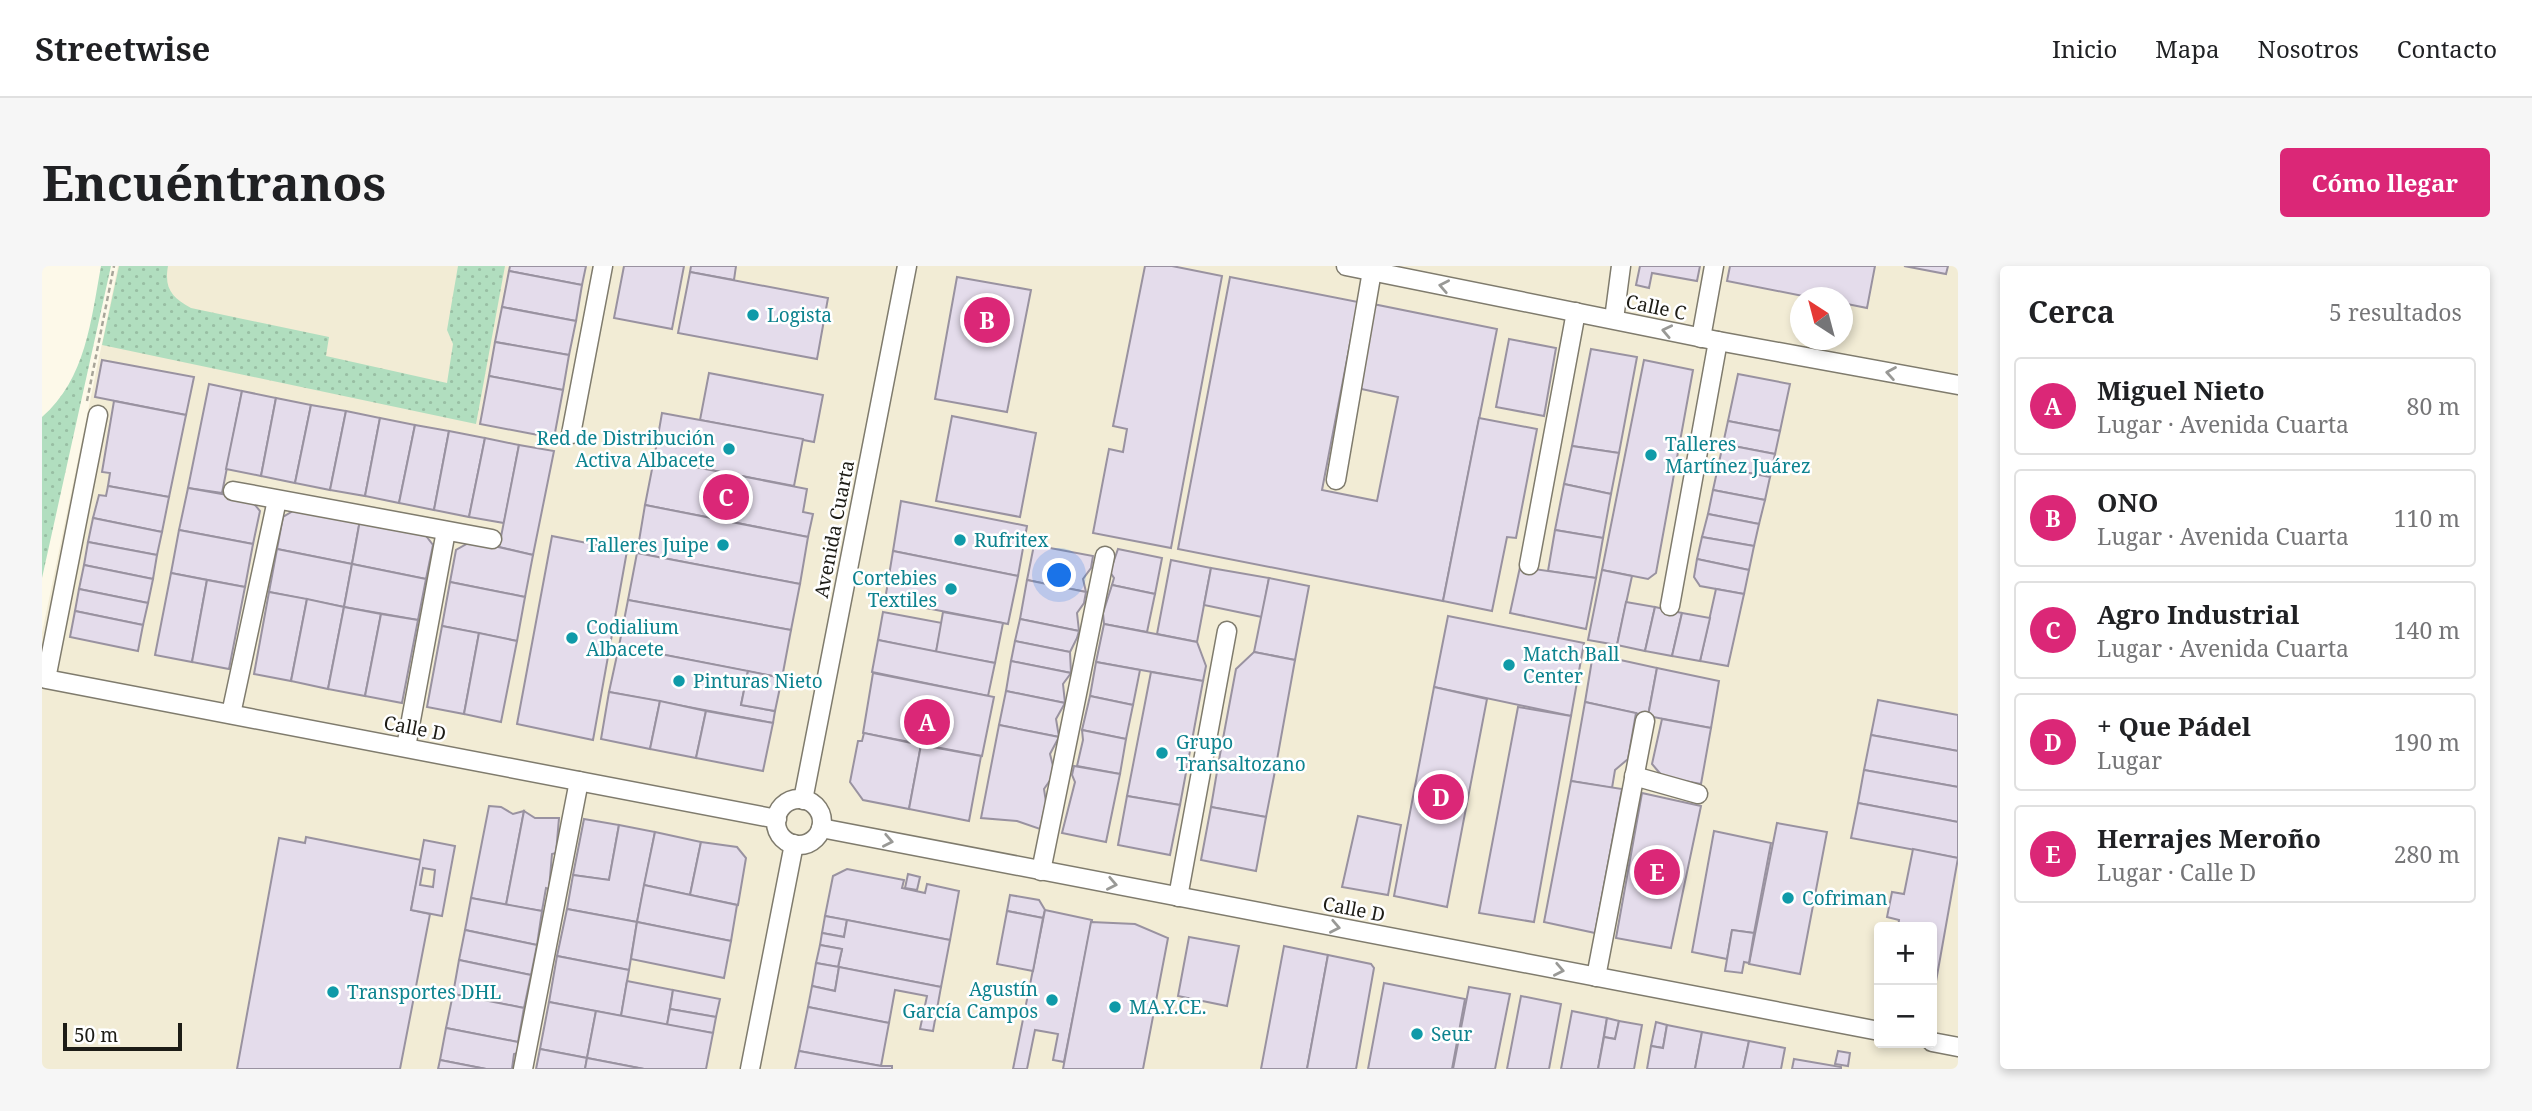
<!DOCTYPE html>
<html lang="es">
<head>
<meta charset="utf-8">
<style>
  body { margin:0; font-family:"Noto Serif",serif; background:#f6f6f6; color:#202124 }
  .controls { position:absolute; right:21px; bottom:21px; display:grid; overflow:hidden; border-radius:7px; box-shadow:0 4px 10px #0003 }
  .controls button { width:63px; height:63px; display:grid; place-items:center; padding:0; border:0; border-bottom:2px solid #e0e0e0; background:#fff; color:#202124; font:35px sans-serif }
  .compass { position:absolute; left:1748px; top:21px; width:63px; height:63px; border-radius:50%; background:#fff; box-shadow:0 4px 10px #0003; rotate:324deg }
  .scale { position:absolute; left:21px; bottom:18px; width:119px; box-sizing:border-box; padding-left:7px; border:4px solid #1d1c16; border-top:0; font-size:19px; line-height:24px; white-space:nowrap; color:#1d1c16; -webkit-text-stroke:5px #fff; paint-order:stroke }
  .you { position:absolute; left:1018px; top:310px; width:24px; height:24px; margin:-18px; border:5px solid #fff; border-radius:50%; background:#1a73e8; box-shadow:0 0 0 10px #1a73e833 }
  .badge { display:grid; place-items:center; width:46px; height:46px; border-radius:50%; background:#db2777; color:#fff; font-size:23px; font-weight:700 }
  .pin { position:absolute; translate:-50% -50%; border:4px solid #fff; box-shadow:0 2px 7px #0006 }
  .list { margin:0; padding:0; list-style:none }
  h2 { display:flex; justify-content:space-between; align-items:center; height:91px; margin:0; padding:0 28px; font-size:30px }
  h2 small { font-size:23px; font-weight:400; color:#757577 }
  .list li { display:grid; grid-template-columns:46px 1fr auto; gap:21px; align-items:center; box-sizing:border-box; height:98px; margin:0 14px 14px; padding:0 14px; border:2px solid #e0e0e0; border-radius:7px }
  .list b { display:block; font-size:26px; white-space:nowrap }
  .list p { margin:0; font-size:23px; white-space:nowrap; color:#757577 }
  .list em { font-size:23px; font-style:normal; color:#757577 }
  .map { position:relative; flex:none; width:1916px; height:803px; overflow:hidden; border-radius:7px }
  header { display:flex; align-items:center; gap:42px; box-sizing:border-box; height:98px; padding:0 35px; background:#fff; border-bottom:2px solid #e0e0e0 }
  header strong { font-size:33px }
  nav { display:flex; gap:38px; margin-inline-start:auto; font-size:24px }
  .intro { display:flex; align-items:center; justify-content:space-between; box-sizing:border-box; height:168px; padding:0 42px }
  h1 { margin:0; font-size:49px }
  .button { padding:18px 32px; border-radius:7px; background:#db2777; color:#fff; font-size:24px; font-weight:700 }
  main { display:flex; gap:42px; padding:0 42px }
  aside { flex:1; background:#fff; border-radius:7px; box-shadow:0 4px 10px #0003 }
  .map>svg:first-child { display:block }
  .built { fill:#f2ecd5; fill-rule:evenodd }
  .green { fill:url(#green-dots) }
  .building { fill:#e4dceb; stroke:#9992a0; stroke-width:2; fill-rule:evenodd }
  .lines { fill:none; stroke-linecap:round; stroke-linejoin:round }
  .minor-casing { stroke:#7f7b6d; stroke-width:21 }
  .path { stroke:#a8a599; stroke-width:2.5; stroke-dasharray:5 3.5; stroke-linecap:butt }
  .minor { stroke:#fff; stroke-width:18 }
  .oneway { stroke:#999996 }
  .culture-dot { fill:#0f9aa8; stroke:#fff; stroke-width:2.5 }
  .labels { text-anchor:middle; stroke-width:5; stroke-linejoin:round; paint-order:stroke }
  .street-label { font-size:19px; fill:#1d1c16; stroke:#fff }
  .culture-label { font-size:19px; fill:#0d838f; stroke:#fff; text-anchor:start }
</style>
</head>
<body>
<header>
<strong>Streetwise</strong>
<nav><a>Inicio</a><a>Mapa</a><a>Nosotros</a><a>Contacto</a></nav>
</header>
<div class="intro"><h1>Encuéntranos</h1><a class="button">Cómo llegar</a></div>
<main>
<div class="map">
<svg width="1916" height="803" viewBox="0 0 1916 803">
  <defs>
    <pattern id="green-dots" width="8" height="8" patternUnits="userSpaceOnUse" patternTransform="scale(1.75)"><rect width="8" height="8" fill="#b1debf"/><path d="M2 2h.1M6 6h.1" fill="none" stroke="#98bea3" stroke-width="1.8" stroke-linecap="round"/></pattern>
  </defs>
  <rect width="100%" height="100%" fill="#fdf9e9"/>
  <path class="built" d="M76 0H1916V803H0V367ZM1758 32H1800V74H1758ZM1837 661H1890V777H1837Z"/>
  <g class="green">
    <path d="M59 0H69L0 312V151C44 113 49 54 59 0Z"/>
    <path d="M77 0H126C122 23 130 31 149 42L287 71 284 90 405 117 411 78 405 64 416 0H463L434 158 60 79Z"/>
  </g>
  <g class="building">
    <path d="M468 0H544L540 19 467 5Z"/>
    <path d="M582 0H642L630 63 572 52Z"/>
    <path d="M649 0H694L692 14 648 6Z"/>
    <path d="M1103 0H1130L1180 10 1129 282 1051 267 1067 183 1081 186 1085 163 1071 160Z"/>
    <path d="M1598 0H1658L1655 15 1610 7 1607 22 1594 19Z"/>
    <path d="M1688 0H1833L1825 42 1800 37V32H1771L1685 15Z"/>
    <path d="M1862 0H1906L1904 8Z"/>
    <path d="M467 5 540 19 534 55 460 41Z"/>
    <path d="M648 6 786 32 775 93 636 67Z"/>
    <path d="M915 11 989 24 965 146 893 133Z"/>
    <path d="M1188 11 1316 36 1280 224 1335 235 1356 131 1315 122 1331 38 1455 63 1401 335 1136 283Z"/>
    <path d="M460 41 534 55 527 89 453 76Z"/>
    <path d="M1467 73 1514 82 1502 150 1454 141Z"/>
    <path d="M453 76 527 89 521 124 447 110Z"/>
    <path d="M1549 83 1595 91 1577 187 1530 180Z"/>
    <path d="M60 94 152 111 144 149 53 131Z"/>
    <path d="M1602 94 1651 104 1614 307 1606 313 1560 304Z"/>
    <path d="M667 107 781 129 772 176 658 154Z"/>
    <path d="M1696 108 1748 118 1738 165 1686 155Z"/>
    <path d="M447 110 521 124 512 172 438 158Z"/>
    <path d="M167 118 200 125 180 227 146 222Z"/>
    <path d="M200 125 234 132 219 210 184 203Z"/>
    <path d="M234 132 269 139 253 217 219 210Z"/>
    <path d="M72 135 144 149 127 231 66 220 68 207 60 206Z"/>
    <path d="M269 139 304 145 288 224 253 217Z"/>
    <path d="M304 145 338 152 323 230 288 224Z"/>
    <path d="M620 147 761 173 752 220 612 193Z"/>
    <path d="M910 150 994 167 978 251 894 235Z"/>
    <path d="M338 152 373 159 357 237 323 230Z"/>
    <path d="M1437 152 1495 163 1474 272 1465 271 1450 345 1401 335Z"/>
    <path d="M1686 155 1738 165 1733 188 1681 178Z"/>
    <path d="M373 159 407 165 392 244 357 237Z"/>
    <path d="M407 165 443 172 427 251 392 244Z"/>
    <path d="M443 172 477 179 462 257 427 251Z"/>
    <path d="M1681 178 1733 188 1728 211 1676 201Z"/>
    <path d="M477 179 512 185 491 289 457 281Z"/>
    <path d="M1530 180 1577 187 1569 228 1522 218Z"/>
    <path d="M612 193 765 223 761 246 771 248 766 271 603 239Z"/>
    <path d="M1676 201 1728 211 1723 234 1671 224Z"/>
    <path d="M1522 218 1569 228 1561 272 1513 264Z"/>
    <path d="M66 220 127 231 120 266 51 252 57 229 64 230Z"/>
    <path d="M146 222 208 233 218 245 211 278 137 264Z"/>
    <path d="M1671 224 1723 234 1717 258 1666 248Z"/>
    <path d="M859 235 985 260 976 310 851 285Z"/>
    <path d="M603 239 766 271 758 318 595 287Z"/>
    <path d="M256 242 318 254 310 298 235 283 241 251Z"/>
    <path d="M1666 248 1717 258 1712 280 1660 271Z"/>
    <path d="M51 252 120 266 115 289 46 276Z"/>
    <path d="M318 254 381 266 391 279 384 313 310 298Z"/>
    <path d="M137 264 211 278 203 321 129 307Z"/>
    <path d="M1513 264 1561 272 1554 312 1506 305Z"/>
    <path d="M510 270 585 285 551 474 475 458Z"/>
    <path d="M1660 271 1712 280 1707 304 1655 293Z"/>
    <path d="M430 275 491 289 483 331 408 316 414 284Z"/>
    <path d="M46 276 115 289 111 313 42 299Z"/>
    <path d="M992 279 1051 290 1049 302 1041 313 1044 326 985 314Z"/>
    <path d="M235 283 310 298 302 341 227 326Z"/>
    <path d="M1076 283 1120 292 1113 328 1070 319 1072 312 1068 306Z"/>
    <path d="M851 285 976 310 966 358 843 334Z"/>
    <path d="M595 287 758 318 749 364 586 334Z"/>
    <path d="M1655 293 1707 304 1702 328 1658 320 1652 311Z"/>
    <path d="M1129 294 1169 302 1155 376 1115 368Z"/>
    <path d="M310 298 384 313 376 354 302 341Z"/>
    <path d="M42 299 111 313 106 337 37 323Z"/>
    <path d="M1478 301 1554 312 1544 363 1468 347Z"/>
    <path d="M1169 302 1227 312 1220 351 1162 339Z"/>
    <path d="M1560 304 1590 310 1575 379 1546 374Z"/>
    <path d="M129 307 165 314 150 396 113 389Z"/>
    <path d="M1227 312 1267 320 1253 394 1212 386Z"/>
    <path d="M165 314 203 321 187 403 150 396Z"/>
    <path d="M985 314 1044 326 1042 337 1035 347 1037 365 978 353Z"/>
    <path d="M408 316 483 331 475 375 400 360Z"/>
    <path d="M1070 319 1113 328 1105 366 1062 358 1061 347Z"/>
    <path d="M37 323 106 337 101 359 33 345Z"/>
    <path d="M1674 323 1702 328 1686 400 1658 395Z"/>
    <path d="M227 326 265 333 249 415 212 408Z"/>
    <path d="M265 333 302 341 286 423 249 415Z"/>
    <path d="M586 334 749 364 740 412 577 380Z"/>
    <path d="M1584 336 1613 341 1603 385 1575 379Z"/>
    <path d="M302 341 339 348 323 430 286 423Z"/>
    <path d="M1613 341 1640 347 1630 390 1603 385Z"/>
    <path d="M33 345 101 359 96 385 28 371Z"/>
    <path d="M841 346 900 357 894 386 836 374Z"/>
    <path d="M901 346 961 357 953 397 894 386Z"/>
    <path d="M1640 347 1668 352 1658 395 1630 390Z"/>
    <path d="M339 348 376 354 360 437 323 430Z"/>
    <path d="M1406 350 1542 377 1529 450 1392 421Z"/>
    <path d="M978 353 1037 365 1035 372 1028 386 973 375Z"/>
    <path d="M1062 358 1155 376 1164 400 1161 415 1054 396Z"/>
    <path d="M400 360 437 367 422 448 385 441Z"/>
    <path d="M437 367 475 375 459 456 422 448Z"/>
    <path d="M836 374 953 397 946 430 830 406Z"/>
    <path d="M973 375 1028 386 1029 407 969 395Z"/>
    <path d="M577 380 706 405 699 439 733 445 731 457 567 426Z"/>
    <path d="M1212 386 1253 394 1233 505 1177 494 1194 403Z"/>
    <path d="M1551 388 1615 402 1606 450 1543 436Z"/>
    <path d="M969 395 1029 407 1021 418 1023 437 964 425Z"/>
    <path d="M1054 396 1098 404 1091 439 1048 430Z"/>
    <path d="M1615 402 1677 415 1669 462 1606 450Z"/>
    <path d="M706 405 740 412 733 445 699 439Z"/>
    <path d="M1109 406 1161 415 1138 539 1085 530Z"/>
    <path d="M831 407 952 431 940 490 821 467Z"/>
    <path d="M1392 421 1445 433 1405 641 1352 630Z"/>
    <path d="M964 425 1023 437 1014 453 1017 471 957 459Z"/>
    <path d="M567 426 618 435 608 483 559 473Z"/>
    <path d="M1048 430 1091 439 1084 473 1040 464Z"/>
    <path d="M1836 434 1916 449V485L1829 469Z"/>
    <path d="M618 435 664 445 654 492 608 483Z"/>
    <path d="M1543 436 1594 447 1586 493 1573 504 1570 522 1529 515Z"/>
    <path d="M1476 441 1529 450 1492 656 1437 647Z"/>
    <path d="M664 445 731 457 721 505 654 492Z"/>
    <path d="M1620 453 1669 462 1659 518 1621 511 1610 498Z"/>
    <path d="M957 459 1017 471 1008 488 1011 500 1009 513 1002 523 1004 536 998 563 975 555 939 552Z"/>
    <path d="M1040 464 1084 473 1078 508 1035 500 1041 474Z"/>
    <path d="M822 467 879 479 867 543 821 534 808 516 816 475H820Z"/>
    <path d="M1829 469 1916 485V521L1822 504Z"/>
    <path d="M879 479 939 490 927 555 867 543Z"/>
    <path d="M1177 494 1233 505 1224 551 1169 541Z"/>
    <path d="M1032 500 1078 508 1064 576 1020 567 1033 516 1030 509Z"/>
    <path d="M1822 504 1916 521V556L1816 537Z"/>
    <path d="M1529 515 1580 523 1553 667 1502 656Z"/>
    <path d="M1600 527 1659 540 1629 682 1574 672Z"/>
    <path d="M1085 530 1138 539 1128 589 1076 579Z"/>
    <path d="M1816 537 1916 556V592L1809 572Z"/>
    <path d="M447 540 459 541 471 548 482 545 464 639 429 632Z"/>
    <path d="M1169 541 1224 551 1214 605 1159 594Z"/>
    <path d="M482 545 493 552H517L514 587 510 588 507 623 504 622 500 645 464 639Z"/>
    <path d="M1316 550 1359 559 1346 629 1300 621Z"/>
    <path d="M542 553 577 559 567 614 531 609Z"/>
    <path d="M1735 557 1785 566 1758 708 1707 698Z"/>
    <path d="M577 559 613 566 595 656 525 643 531 609 567 614Z"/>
    <path d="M1672 565 1729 577 1712 667 1690 664 1685 693 1650 686Z"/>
    <path d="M613 566 659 576 648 629 602 619Z"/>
    <path d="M264 571 379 594 369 644 388 648 358 803H195L237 572 263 577Z"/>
    <path d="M382 574 413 580 400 650 369 644ZM381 602 393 604 391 621 378 619Z"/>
    <path d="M659 576 695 581 704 592 696 639 648 629Z"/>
    <path d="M1871 583 1916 592 1893 721 1890 720V661H1856L1857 654 1845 651 1850 626 1862 628Z"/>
    <path d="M805 603 862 614 860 622 883 627 885 618 917 625 908 674 783 650 791 610Z"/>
    <path d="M866 608 878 611 875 624 863 622Z"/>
    <path d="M602 619 695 639 689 675 595 656Z"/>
    <path d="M968 629 997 634 1003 644 1001 652 965 645Z"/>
    <path d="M429 632 500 645 495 679 423 664Z"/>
    <path d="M525 643 595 656 587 704 515 690Z"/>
    <path d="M1003 644 1050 654 1022 796 1011 794 1016 768 993 764 985 803H971Z"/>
    <path d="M965 645 1001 652 991 705 955 698Z"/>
    <path d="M783 650 805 654 802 671 780 667Z"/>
    <path d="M805 654 908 674 899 721 796 701 800 683 778 679 780 667 802 671Z"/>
    <path d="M595 656 689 675 682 712 589 693Z"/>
    <path d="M1049 656 1093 658 1126 672 1101 803H1021Z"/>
    <path d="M423 664 495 679 489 709 417 694Z"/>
    <path d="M1690 664 1712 667 1707 697 1702 696 1700 707 1683 705Z"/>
    <path d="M1147 671 1197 680 1185 740 1136 730Z"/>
    <path d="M778 679 800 683 796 701 774 697Z"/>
    <path d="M1242 680 1286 689 1265 803H1219Z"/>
    <path d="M1286 689 1329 698 1332 702 1314 803H1265Z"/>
    <path d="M515 690 587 704 579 750 507 736Z"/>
    <path d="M417 694 489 709 482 742 411 728Z"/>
    <path d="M774 697 797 701 793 725 770 720Z"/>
    <path d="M797 701 899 721 891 765 878 763 885 730 853 724 847 757 766 741 770 720 793 725Z"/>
    <path d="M585 715 631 724 625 759 579 750Z"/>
    <path d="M1342 717 1423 733 1410 803H1326Z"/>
    <path d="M1427 721 1468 728 1453 803H1411Z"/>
    <path d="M631 724 678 733 674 751 628 743Z"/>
    <path d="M411 728 482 742 476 776 404 762Z"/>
    <path d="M1479 730 1519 738 1507 803H1465Z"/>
    <path d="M507 736 554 745 545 792 498 783Z"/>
    <path d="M766 741 847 757 839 800 757 785Z"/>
    <path d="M628 743 674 751 671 767 625 759Z"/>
    <path d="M554 745 671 767 664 803H602L545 792Z"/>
    <path d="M1530 745 1565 752 1556 803H1519Z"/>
    <path d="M1565 752 1577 755 1573 773 1562 771Z"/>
    <path d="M1577 755 1600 759 1592 803H1556L1562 771 1573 773Z"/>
    <path d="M1614 756 1625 759 1621 782 1609 780Z"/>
    <path d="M1625 759 1660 766 1653 803H1605L1609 780 1621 782Z"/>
    <path d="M404 762 476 776V787L472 788 470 803H444L398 794Z"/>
    <path d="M1660 766 1707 775 1701 803H1653Z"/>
    <path d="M1707 775 1743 782 1739 803H1701Z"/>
    <path d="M498 783 545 792 543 803H494Z"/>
    <path d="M757 785 839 800H850V803H753Z"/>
    <path d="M1796 785 1808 787 1806 800 1793 798Z"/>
    <path d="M545 792 602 803H543Z"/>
    <path d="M1752 793 1799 801V803H1750Z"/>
    <path d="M398 794 444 803H396Z"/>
  </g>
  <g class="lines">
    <g class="minor-casing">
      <g id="minor">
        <path d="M1304 0 1676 75 1916 119"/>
        <path d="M1572 53 1579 0"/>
        <path d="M1659 72 1672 0"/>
        <path d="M56 149 4 413 735 553"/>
        <path d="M529 168 561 0"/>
        <path d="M1294 214 1330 5"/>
        <path d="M191 225 450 273"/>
        <path d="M1487 299 1534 46"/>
        <path d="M1628 340 1676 75"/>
        <path d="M189 448 235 234"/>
        <path d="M364 481 404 265"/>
        <path d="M1592 510 1656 528"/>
        <circle cx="757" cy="556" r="23"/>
        <path d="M761 534 865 0"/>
        <path d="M779 562 1837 765"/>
        <path d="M999 605 1063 290"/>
        <path d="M1136 631 1185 365"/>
        <path d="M1554 711 1603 455"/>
        <path d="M1890 776 1916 781"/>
        <path d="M481 803 537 515"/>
        <path d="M708 803 752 578"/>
      </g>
    </g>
    <path class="path" d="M45 135 72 0"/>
    <use href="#minor" class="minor"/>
  </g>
  <defs><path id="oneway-chevron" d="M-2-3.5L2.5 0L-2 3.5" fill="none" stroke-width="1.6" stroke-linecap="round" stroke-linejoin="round" transform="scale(1.75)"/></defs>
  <g class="oneway">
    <use href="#oneway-chevron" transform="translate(1402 20) rotate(-169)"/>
    <use href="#oneway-chevron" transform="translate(1625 65) rotate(-168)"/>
    <use href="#oneway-chevron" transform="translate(1849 107) rotate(-170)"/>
    <use href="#oneway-chevron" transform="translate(846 575) rotate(11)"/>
    <use href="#oneway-chevron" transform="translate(1070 618) rotate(11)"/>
    <use href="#oneway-chevron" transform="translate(1293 661) rotate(11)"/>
    <use href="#oneway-chevron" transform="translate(1517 704) rotate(11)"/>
  </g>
  <g class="culture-dot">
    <circle cx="711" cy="49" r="7"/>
    <circle cx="687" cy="183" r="7"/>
    <circle cx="1609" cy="189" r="7"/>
    <circle cx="918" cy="274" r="7"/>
    <circle cx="681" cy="279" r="7"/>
    <circle cx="909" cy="323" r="7"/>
    <circle cx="530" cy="372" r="7"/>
    <circle cx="1467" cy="399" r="7"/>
    <circle cx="637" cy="415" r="7"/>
    <circle cx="1120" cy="487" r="7"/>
    <circle cx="1746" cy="632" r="7"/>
    <circle cx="291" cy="726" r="7"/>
    <circle cx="1010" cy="734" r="7"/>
    <circle cx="1073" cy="741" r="7"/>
    <circle cx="1375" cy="768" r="7"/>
  </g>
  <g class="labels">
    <g class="street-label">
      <text transform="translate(1614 41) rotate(12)" y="7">Calle C</text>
      <text transform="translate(792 263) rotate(-79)" y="7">Avenida Cuarta</text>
      <text transform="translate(373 462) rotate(11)" y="7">Calle D</text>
      <text transform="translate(1312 643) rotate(11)" y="7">Calle D</text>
    </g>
    <g class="culture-label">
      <text x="725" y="56">Logista</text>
      <text x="673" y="179" text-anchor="end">Red de Distribución<tspan x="673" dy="22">Activa Albacete</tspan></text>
      <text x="1623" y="185">Talleres<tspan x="1623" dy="22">Martínez Juárez</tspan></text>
      <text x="932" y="281">Rufritex</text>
      <text x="667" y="286" text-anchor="end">Talleres Juipe</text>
      <text x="895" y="319" text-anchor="end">Cortebies<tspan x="895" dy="22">Textiles</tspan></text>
      <text x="544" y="368">Codialium<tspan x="544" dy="22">Albacete</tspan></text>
      <text x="1481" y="395">Match Ball<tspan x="1481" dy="22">Center</tspan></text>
      <text x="651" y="422">Pinturas Nieto</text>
      <text x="1134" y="483">Grupo<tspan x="1134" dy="22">Transaltozano</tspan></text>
      <text x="1760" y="639">Cofriman</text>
      <text x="996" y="730" text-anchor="end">Agustín<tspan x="996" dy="22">García Campos</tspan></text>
      <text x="305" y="733">Transportes DHL</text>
      <text x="1087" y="748">MA.Y.CE.</text>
      <text x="1389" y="775">Seur</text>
    </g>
  </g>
</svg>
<div class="controls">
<button>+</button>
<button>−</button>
</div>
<svg class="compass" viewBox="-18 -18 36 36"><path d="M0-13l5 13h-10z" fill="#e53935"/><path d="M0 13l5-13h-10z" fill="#757577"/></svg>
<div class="scale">50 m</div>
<div class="you"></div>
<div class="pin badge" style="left:885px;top:456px">A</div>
<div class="pin badge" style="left:945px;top:54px">B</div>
<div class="pin badge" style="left:684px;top:231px">C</div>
<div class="pin badge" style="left:1399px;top:531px">D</div>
<div class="pin badge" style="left:1615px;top:606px">E</div>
</div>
<aside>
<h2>Cerca<small>5 resultados</small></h2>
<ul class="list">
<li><span class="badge">A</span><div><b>Miguel Nieto</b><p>Lugar · Avenida Cuarta</p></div><em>80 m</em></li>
<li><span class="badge">B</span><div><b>ONO</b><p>Lugar · Avenida Cuarta</p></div><em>110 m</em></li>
<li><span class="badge">C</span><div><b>Agro Industrial</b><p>Lugar · Avenida Cuarta</p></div><em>140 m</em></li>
<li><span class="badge">D</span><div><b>+ Que Pádel</b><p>Lugar</p></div><em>190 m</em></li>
<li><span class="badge">E</span><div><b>Herrajes Meroño</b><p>Lugar · Calle D</p></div><em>280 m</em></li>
</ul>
</aside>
</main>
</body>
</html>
